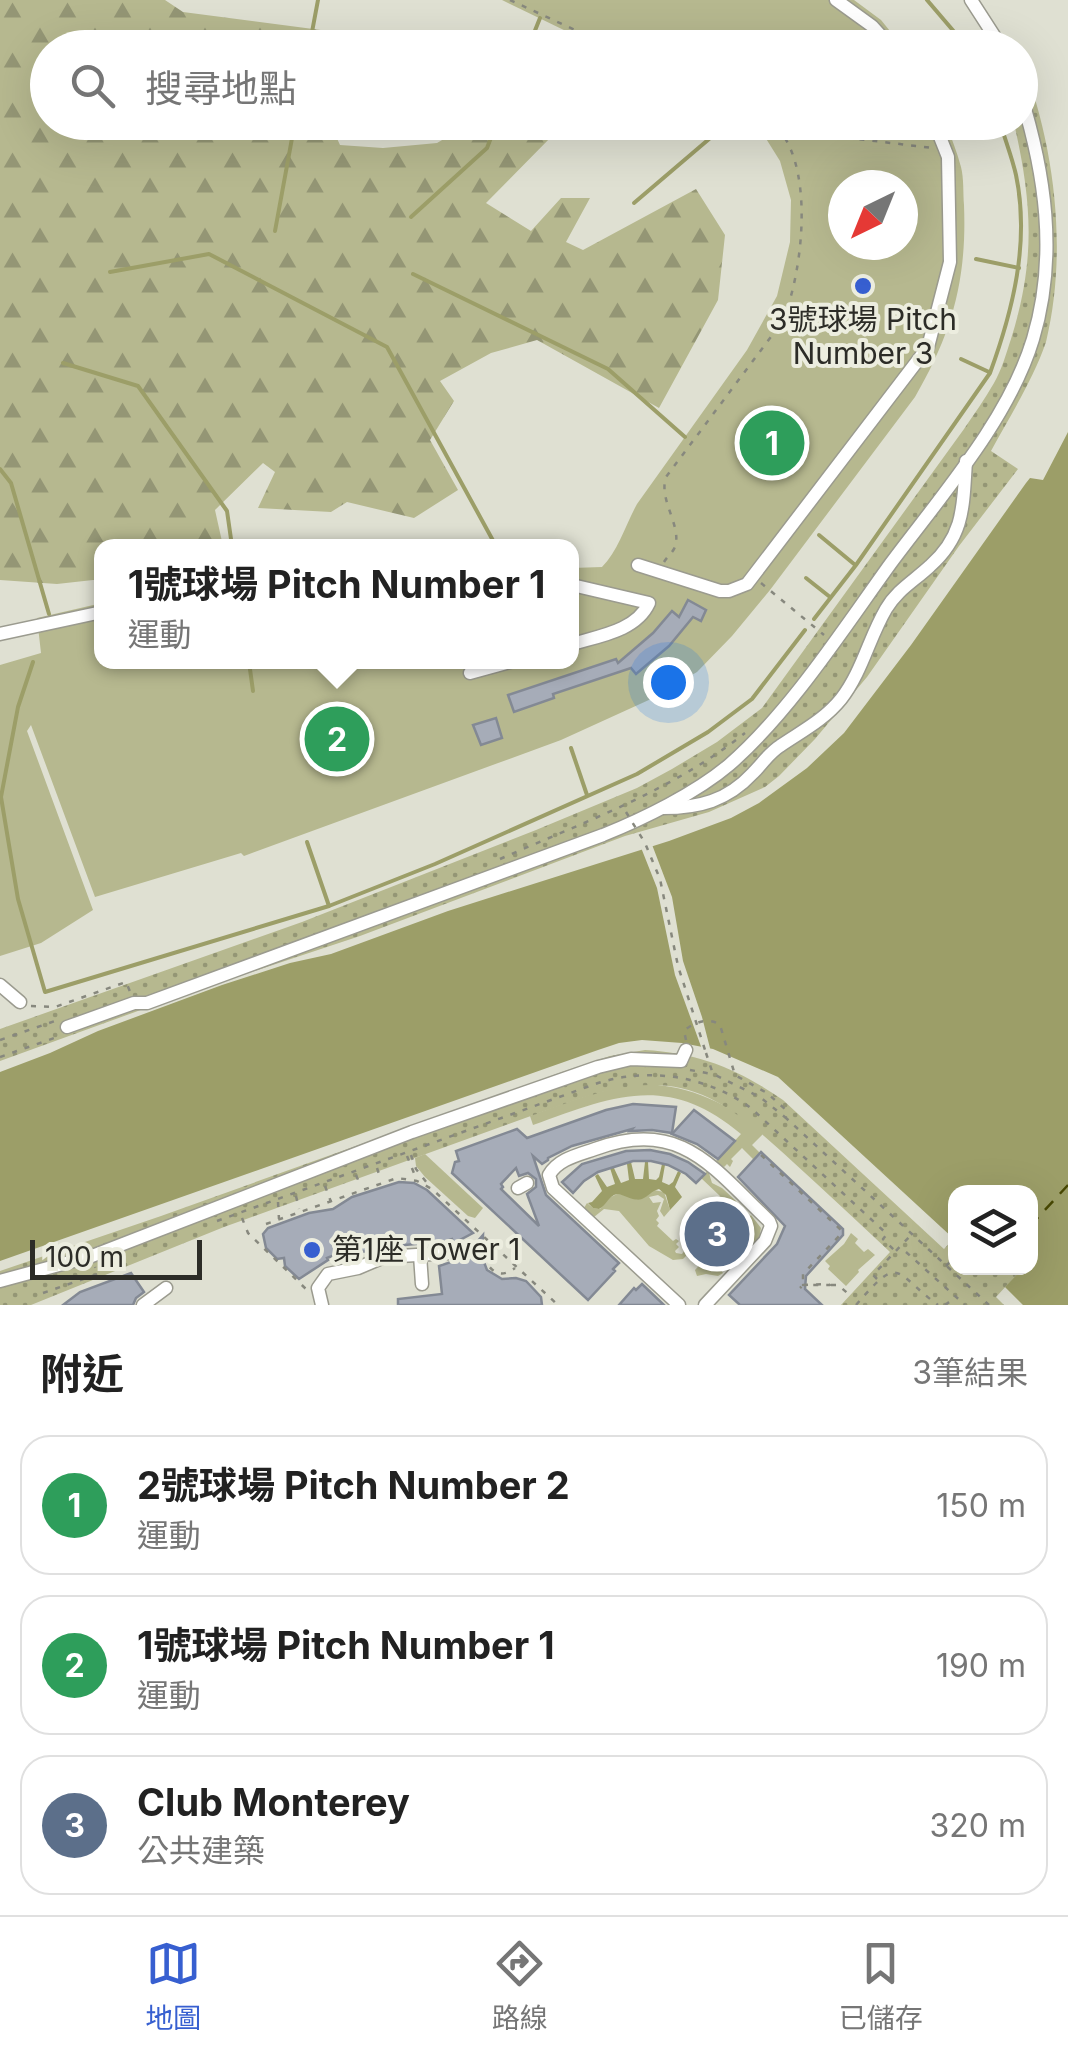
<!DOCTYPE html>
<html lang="zh-TW">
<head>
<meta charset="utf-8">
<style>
  body { margin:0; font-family:Inter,"Noto Sans TC",sans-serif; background:#f6f6f6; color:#222 }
  .controls { position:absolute; right:30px; bottom:30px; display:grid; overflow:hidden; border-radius:20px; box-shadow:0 10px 40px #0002 }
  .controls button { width:90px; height:90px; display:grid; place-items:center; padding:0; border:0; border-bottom:2px solid #e0e0e0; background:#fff; color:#222; font:50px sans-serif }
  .compass { position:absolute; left:828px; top:170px; width:90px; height:90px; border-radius:50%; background:#fff; box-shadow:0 10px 40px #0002; rotate:223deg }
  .scale { position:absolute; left:30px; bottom:25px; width:172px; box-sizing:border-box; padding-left:10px; border:5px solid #2c2c27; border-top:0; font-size:28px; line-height:35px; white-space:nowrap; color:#2c2c27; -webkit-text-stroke:8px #eceddf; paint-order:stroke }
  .you { position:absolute; left:668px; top:682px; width:35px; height:35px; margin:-25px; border:8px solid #fff; border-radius:50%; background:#1a73e8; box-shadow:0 0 0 15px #1a73e833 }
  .badge { display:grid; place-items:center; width:65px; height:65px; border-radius:50%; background:#375fd0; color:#fff; font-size:32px; font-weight:700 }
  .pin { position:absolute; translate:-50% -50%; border:5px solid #fff; box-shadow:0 2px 10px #0006 }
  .popup { position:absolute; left:94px; top:539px; width:485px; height:130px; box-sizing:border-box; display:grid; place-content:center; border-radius:20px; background:#fff; filter:drop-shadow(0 2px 8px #0005); font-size:32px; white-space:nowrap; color:#767676 }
  .popup b { font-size:38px; color:#222 }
  .popup::after { content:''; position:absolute; left:50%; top:100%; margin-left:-20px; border:20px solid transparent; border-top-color:#fff }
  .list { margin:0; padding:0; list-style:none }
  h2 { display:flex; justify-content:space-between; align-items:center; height:130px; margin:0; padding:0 40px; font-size:42px }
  h2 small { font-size:32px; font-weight:400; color:#767676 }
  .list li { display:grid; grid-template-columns:65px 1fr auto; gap:30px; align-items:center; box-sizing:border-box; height:140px; margin:0 20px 20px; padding:0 20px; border:2px solid #e0e0e0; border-radius:30px }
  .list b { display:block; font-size:38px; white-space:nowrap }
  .list p { margin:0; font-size:32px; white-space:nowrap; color:#767676 }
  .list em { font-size:32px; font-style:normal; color:#767676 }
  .icon { flex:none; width:55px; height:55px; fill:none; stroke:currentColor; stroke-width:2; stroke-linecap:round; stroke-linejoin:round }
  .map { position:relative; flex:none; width:1068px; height:1305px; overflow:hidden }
  .search { position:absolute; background:#fff; box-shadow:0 10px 40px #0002; left:30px; right:30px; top:30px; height:110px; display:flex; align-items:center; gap:25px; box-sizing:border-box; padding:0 35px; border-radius:55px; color:#767676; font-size:38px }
  .sheet { height:610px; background:#fff }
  nav { display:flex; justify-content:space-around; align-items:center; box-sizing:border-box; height:140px; border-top:2px solid #e0e0e0; background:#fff; font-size:28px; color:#767676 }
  nav a { display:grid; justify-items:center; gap:5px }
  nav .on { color:#375fd0 }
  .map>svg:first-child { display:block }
  .green { fill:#b6b88f; fill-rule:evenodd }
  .forest { fill:url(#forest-firs) }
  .park { fill:url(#park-dots) }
  .water { fill:#9c9e68 }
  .pier { fill:#dfe0d2 }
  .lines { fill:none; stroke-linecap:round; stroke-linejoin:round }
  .stream { stroke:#9c9e68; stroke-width:4 }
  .ferry { stroke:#484803; stroke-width:2.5; stroke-dasharray:12 10; stroke-linecap:butt }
  .building { fill:#a6acb8; stroke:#838994; stroke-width:2.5; fill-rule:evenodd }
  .minor-casing { stroke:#9b9b8f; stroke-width:15 }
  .path { stroke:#87887e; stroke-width:2.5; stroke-dasharray:5 8; stroke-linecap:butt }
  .minor { stroke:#fff; stroke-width:12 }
  .path-bridge { stroke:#87887e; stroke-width:2.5; stroke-dasharray:5 8; stroke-linecap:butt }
  .poi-dot { fill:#375fd0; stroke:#eceddf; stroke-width:4 }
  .labels { text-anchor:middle; stroke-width:8; stroke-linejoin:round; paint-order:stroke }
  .poi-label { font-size:30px; fill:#2c2c27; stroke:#eceddf }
</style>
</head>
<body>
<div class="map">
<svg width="1068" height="1305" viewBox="0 0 1068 1305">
  <defs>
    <pattern id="forest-firs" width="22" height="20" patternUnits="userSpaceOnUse" patternTransform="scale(2.5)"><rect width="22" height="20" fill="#b6b88f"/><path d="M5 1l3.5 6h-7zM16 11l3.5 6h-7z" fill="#949675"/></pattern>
    <pattern id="park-dots" width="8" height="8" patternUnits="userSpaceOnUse" patternTransform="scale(2.5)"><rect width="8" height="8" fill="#b6b88f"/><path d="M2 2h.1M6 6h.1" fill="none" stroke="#949675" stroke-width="1.8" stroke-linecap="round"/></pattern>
  </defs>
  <rect width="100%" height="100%" fill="#dfe0d2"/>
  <g class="green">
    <path d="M502 0H854L881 20 903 47H599Z"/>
    <path d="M746 123H946C951 137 957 152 961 167 964 179 963 193 964 205 967 280 952 333 915 397L770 590 732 636 697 672 651 699 561 740 244 856 241 853 95 897 31 725 27 731 93 910 41 943 0 956V665L41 653 37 618 102 603V662H572V568L602 567C618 551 626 524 637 504L747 350 777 296 790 242 791 200 780 161 765 137ZM843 185H903V245H843Z"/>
    <path d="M645 1084C691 1086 729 1103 763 1134L752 1145 760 1153 754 1160 742 1148 731 1159 733 1161 730 1167 727 1164 724 1167 715 1162 741 1134C668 1072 613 1096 533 1125L530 1116C568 1102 604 1087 645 1084Z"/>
    <path d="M425 1154 483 1208 475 1218 468 1216 425 1177 416 1166 415 1158Z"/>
    <path d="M708 1170 712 1183 722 1188 736 1201 732 1205 747 1219 751 1215 761 1228 759 1239 736 1263 728 1256 719 1266 723 1273 718 1276 706 1274 697 1276 695 1270 712 1252 718 1257 741 1233 718 1212 724 1208 718 1199 720 1196 701 1178Z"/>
    <path d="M654 1190 664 1192 670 1210 664 1217 660 1211 664 1199 658 1195 649 1197 653 1203 661 1202 657 1211 659 1216 656 1220 659 1223 657 1226 673 1241 676 1239 679 1241 676 1244 679 1247 675 1251 676 1253 682 1254 685 1250 684 1245 691 1251 683 1259 673 1260 649 1246 619 1211 604 1209 594 1217 584 1208 587 1203 593 1208 600 1209 609 1198 617 1194C642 1197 629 1206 654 1190Z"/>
    <path d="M851 1233 858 1239 855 1243 864 1252 868 1249 875 1255 858 1270 859 1272 846 1286 828 1269 830 1266 825 1261 844 1244Z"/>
  </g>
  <path class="forest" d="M0 0H165L183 12 336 32 332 47 48 48V122L330 123 340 145 383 148 437 143 471 123H557L553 135 486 203 531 231 561 198H590L566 242 583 250 696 189 725 235 718 300 659 408 537 340 491 353 440 381 454 401 430 440 458 490 414 518 347 502 331 512 258 508 275 472 263 463 215 510 223 546H102V579L57 584 0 580Z"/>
  <g class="park">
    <path d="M1021 58C1055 145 1068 251 1046 342 1033 380 1010 416 991 451L1018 469 959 546 867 677 815 739 779 776 765 787 709 812 625 836 360 936 182 995 0 1061V1029L302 922 536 830 637 788 672 769 717 742 762 708 964 429C974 414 985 399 994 383 1002 369 1006 354 1011 339 1036 259 1032 203 1014 123L1020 122Z"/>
    <path d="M645 1050C699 1053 738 1069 783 1100L944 1249 955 1237 956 1268H1020L1022 1269 996 1297 1004 1305H841L890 1252C858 1222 826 1192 793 1162 713 1087 672 1065 564 1104L224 1227 31 1305H0V1271L161 1216 562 1072 610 1056Z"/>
  </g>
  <g class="water">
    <path d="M1068 432V1305H1023L1005 1287 1021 1270 1020 1268H1030V1192H956V1237L954 1239 778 1077 713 1049 682 1043 642 1040 619 1043 598 1050 0 1261V1072L50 1053 98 1031 222 985 290 963 331 954 448 911 669 841 731 818 759 803 807 768 844 733 911 645 1026 483 1030 478 1043 480Z"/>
    <path d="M631 1162 635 1179H643L645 1162H648L649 1179 656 1180 659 1177 662 1164 665 1165 662 1182 669 1185 673 1182 678 1171 681 1173 675 1187 682 1197 670 1210 666 1195 659 1189C651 1191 649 1196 642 1199 634 1202 626 1195 617 1194 608 1196 607 1205 599 1209L593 1208 588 1203 592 1202 602 1191 595 1176 598 1174 607 1187 615 1184 610 1168 613 1166 621 1183 629 1180 627 1164Z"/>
  </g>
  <path class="pier" d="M651 842 672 897 683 961 702 1017 711 1052H703L675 975 657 888 640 845Z"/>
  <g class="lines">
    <g class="stream">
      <path d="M927 0 968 48"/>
      <path d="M309 48 318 0"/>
      <path d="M528 48 540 18"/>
      <path d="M634 203 729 122"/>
      <path d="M411 217 487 148 497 122"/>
      <path d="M275 231 295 122"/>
      <path d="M976 259 1019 268"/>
      <path d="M110 272 209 254 387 347 496 546"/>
      <path d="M413 274 608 369 685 437"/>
      <path d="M961 359 989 372"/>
      <path d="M63 363 138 386 227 511 232 546"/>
      <path d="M0 469 11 483 49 614"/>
      <path d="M819 535 854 564"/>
      <path d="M806 578 830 597"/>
      <path d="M814 619 856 565 990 373C1013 310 1030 242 1016 175 1012 157 1005 140 1000 122"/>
      <path d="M33 662 18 707 1 797 18 899 45 992 329 906 435 864 637 774 708 732 752 699 805 630"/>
      <path d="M249 662 253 691"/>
      <path d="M571 748 587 795"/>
      <path d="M307 842 329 906"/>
    </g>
    <path class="ferry" d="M1030 1226 1068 1185"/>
  </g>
  <g class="building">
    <path d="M688 600 706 610 701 621 693 617 669 646 636 674 631 668 553 694 554 698 514 712 508 695 616 659 618 663 653 633 672 611 679 617Z"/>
    <path d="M496 718 502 738 481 745 473 725Z"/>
    <path d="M633 1104 676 1107 672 1133 652 1130 630 1131 632 1129 572 1146 548 1158V1160L542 1164 533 1156 546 1195 619 1263 613 1269 615 1271 588 1300 452 1173 455 1162 459 1161 456 1151 517 1129 527 1138 606 1110ZM516 1168 519 1176 528 1173 536 1179V1187L527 1194 539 1226 501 1189 503 1187 501 1184Z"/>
    <path d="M694 1110 735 1141 718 1159 697 1144 672 1134Z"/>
    <path d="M650 1150 670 1154 688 1162 705 1174 696 1183 686 1174 668 1165 651 1161H633L598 1172 584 1181 573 1193 562 1182 582 1164 626 1151Z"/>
    <path d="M761 1152 843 1229V1235L806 1276 805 1289 822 1305H740L729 1295 777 1244 785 1226 738 1177Z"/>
    <path d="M399 1182 414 1183 427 1190 473 1233 454 1243 452 1239 438 1244 437 1242 383 1247 373 1251 340 1253 327 1258 328 1260 299 1279 285 1266 284 1258 277 1259 266 1248 263 1234 268 1228 309 1213 333 1209 352 1197Z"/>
    <path d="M716 1210 741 1233 718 1258 693 1235Z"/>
    <path d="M483 1235 482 1257 487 1270 502 1279 516 1278 526 1281 541 1297 542 1305H398V1299L442 1294 439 1266 463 1258Z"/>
    <path d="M131 1273 144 1292 136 1298 133 1305H63L80 1292Z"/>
    <path d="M642 1284 664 1305H619L634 1288 636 1290Z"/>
  </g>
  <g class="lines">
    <g class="minor-casing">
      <g id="minor">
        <path d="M836 0 872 26 892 48"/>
        <path d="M971 0 1002 48"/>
        <path d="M638 565 720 591H729L747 584 928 347 950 262 948 157 934 122"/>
        <path d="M572 585 649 603C636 631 599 636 572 644"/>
        <path d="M0 634 102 612"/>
        <path d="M470 673 510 662"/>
        <path d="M663 808C699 808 727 801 753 773 762 764 769 753 780 746 802 731 824 720 841 699 862 672 869 638 886 609 897 590 914 581 930 566 965 535 963 505 966 461"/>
        <path d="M0 985 20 1002"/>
        <path d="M67 1027 134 1003H147L603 835C643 819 696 793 729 765 790 712 844 628 891 563 941 496 1009 419 1033 339 1058 256 1045 172 1020 92"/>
        <path d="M518 1188 527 1183"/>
        <path d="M420 1255 422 1284"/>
        <path d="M0 1281 92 1256 412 1132 598 1067 631 1059 681 1061 686 1050"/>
        <path d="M143 1305 166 1288"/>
        <path d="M322 1305 318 1288 328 1274 358 1268 384 1257 449 1253"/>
        <path d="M679 1305 553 1188 549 1175C558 1159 578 1155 595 1149 681 1118 712 1167 769 1221L771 1226 765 1241 705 1305"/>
      </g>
    </g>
    <g class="path">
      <path d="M510 0 614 48"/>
      <path d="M782 130 933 148"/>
      <path d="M664 562C667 557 671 554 674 549 684 528 658 501 666 477L782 322C803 275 817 158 771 122"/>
      <path d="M761 583 824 635"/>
      <path d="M500 859C584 822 672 791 745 733"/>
      <path d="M31 1006 55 1007 126 982 131 994"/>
      <path d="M0 1040 55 1021"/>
      <path d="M686 1040 684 1031C693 1022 710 1017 720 1025L735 1075 767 1093 785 1109 786 1118 989 1305"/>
      <path d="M706 1053 713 1074 760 1097 786 1118"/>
      <path d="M0 1057 60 1036"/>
      <path d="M690 1070 712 1074"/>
      <path d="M411 1155 416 1169 431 1188"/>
      <path d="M761 1155 841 1230V1234L803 1274V1285L800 1288"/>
      <path d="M407 1156 416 1178"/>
      <path d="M377 1168 381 1180"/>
      <path d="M356 1175 361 1187"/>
      <path d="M325 1186 331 1202"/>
      <path d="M296 1196 299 1209"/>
      <path d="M278 1202 279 1219"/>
      <path d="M242 1218 248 1233 307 1290"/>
      <path d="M217 1221 598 1083C651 1067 706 1076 751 1108L887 1234 883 1239 895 1251"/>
      <path d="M266 1224 397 1178 417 1181 432 1189 558 1305"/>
      <path d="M490 1243 486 1262C494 1275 503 1277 515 1268"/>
      <path d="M906 1252 965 1305"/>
      <path d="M946 1266 956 1256"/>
      <path d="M877 1279 873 1275 911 1235"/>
      <path d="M803 1285 828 1284 830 1285Z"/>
      <path d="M831 1285H838L852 1297"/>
      <path d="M43 1293 98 1274 95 1267"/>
      <path d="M856 1305C901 1253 893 1272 938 1305"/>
      <path d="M945 1305 955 1298"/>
    </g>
    <use href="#minor" class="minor"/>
    <path class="path-bridge" d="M626 812 645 843 660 879 678 966 706 1053"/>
  </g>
  <g class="poi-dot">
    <circle cx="863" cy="286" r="10"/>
    <circle cx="312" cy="1250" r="10"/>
  </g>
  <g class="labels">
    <g class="poi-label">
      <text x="863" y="330">3號球場 Pitch<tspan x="863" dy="34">Number 3</tspan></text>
      <text x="332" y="1260" text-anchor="start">第1座 Tower 1</text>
    </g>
  </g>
</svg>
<div class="controls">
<button><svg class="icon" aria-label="layers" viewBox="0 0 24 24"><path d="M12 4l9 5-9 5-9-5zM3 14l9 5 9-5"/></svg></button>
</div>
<svg class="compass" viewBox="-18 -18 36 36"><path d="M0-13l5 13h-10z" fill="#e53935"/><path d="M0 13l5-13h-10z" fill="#767676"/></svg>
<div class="scale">100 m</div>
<div class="you"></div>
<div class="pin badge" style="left:772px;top:443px;background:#2e9e5b">1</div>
<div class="pin badge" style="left:337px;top:739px;background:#2e9e5b">2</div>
<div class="popup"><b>1號球場 Pitch Number 1</b>運動</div>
<div class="pin badge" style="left:717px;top:1234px;background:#5c6f8a">3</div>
<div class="search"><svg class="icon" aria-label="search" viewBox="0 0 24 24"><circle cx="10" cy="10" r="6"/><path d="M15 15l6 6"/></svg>搜尋地點</div>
</div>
<section class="sheet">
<h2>附近<small>3筆結果</small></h2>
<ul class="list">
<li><span class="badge" style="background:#2e9e5b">1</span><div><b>2號球場 Pitch Number 2</b><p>運動</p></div><em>150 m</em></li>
<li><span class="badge" style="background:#2e9e5b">2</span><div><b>1號球場 Pitch Number 1</b><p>運動</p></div><em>190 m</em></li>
<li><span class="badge" style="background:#5c6f8a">3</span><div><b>Club Monterey</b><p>公共建築</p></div><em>320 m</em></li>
</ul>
</section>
<nav>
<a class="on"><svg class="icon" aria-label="map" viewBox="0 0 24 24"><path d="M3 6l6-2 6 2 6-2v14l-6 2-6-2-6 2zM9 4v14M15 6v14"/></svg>地圖</a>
<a><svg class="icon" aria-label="directions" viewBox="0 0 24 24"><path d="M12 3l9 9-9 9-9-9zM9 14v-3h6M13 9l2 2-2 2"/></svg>路線</a>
<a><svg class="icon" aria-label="saved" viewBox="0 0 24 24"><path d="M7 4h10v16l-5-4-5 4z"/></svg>已儲存</a>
</nav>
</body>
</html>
